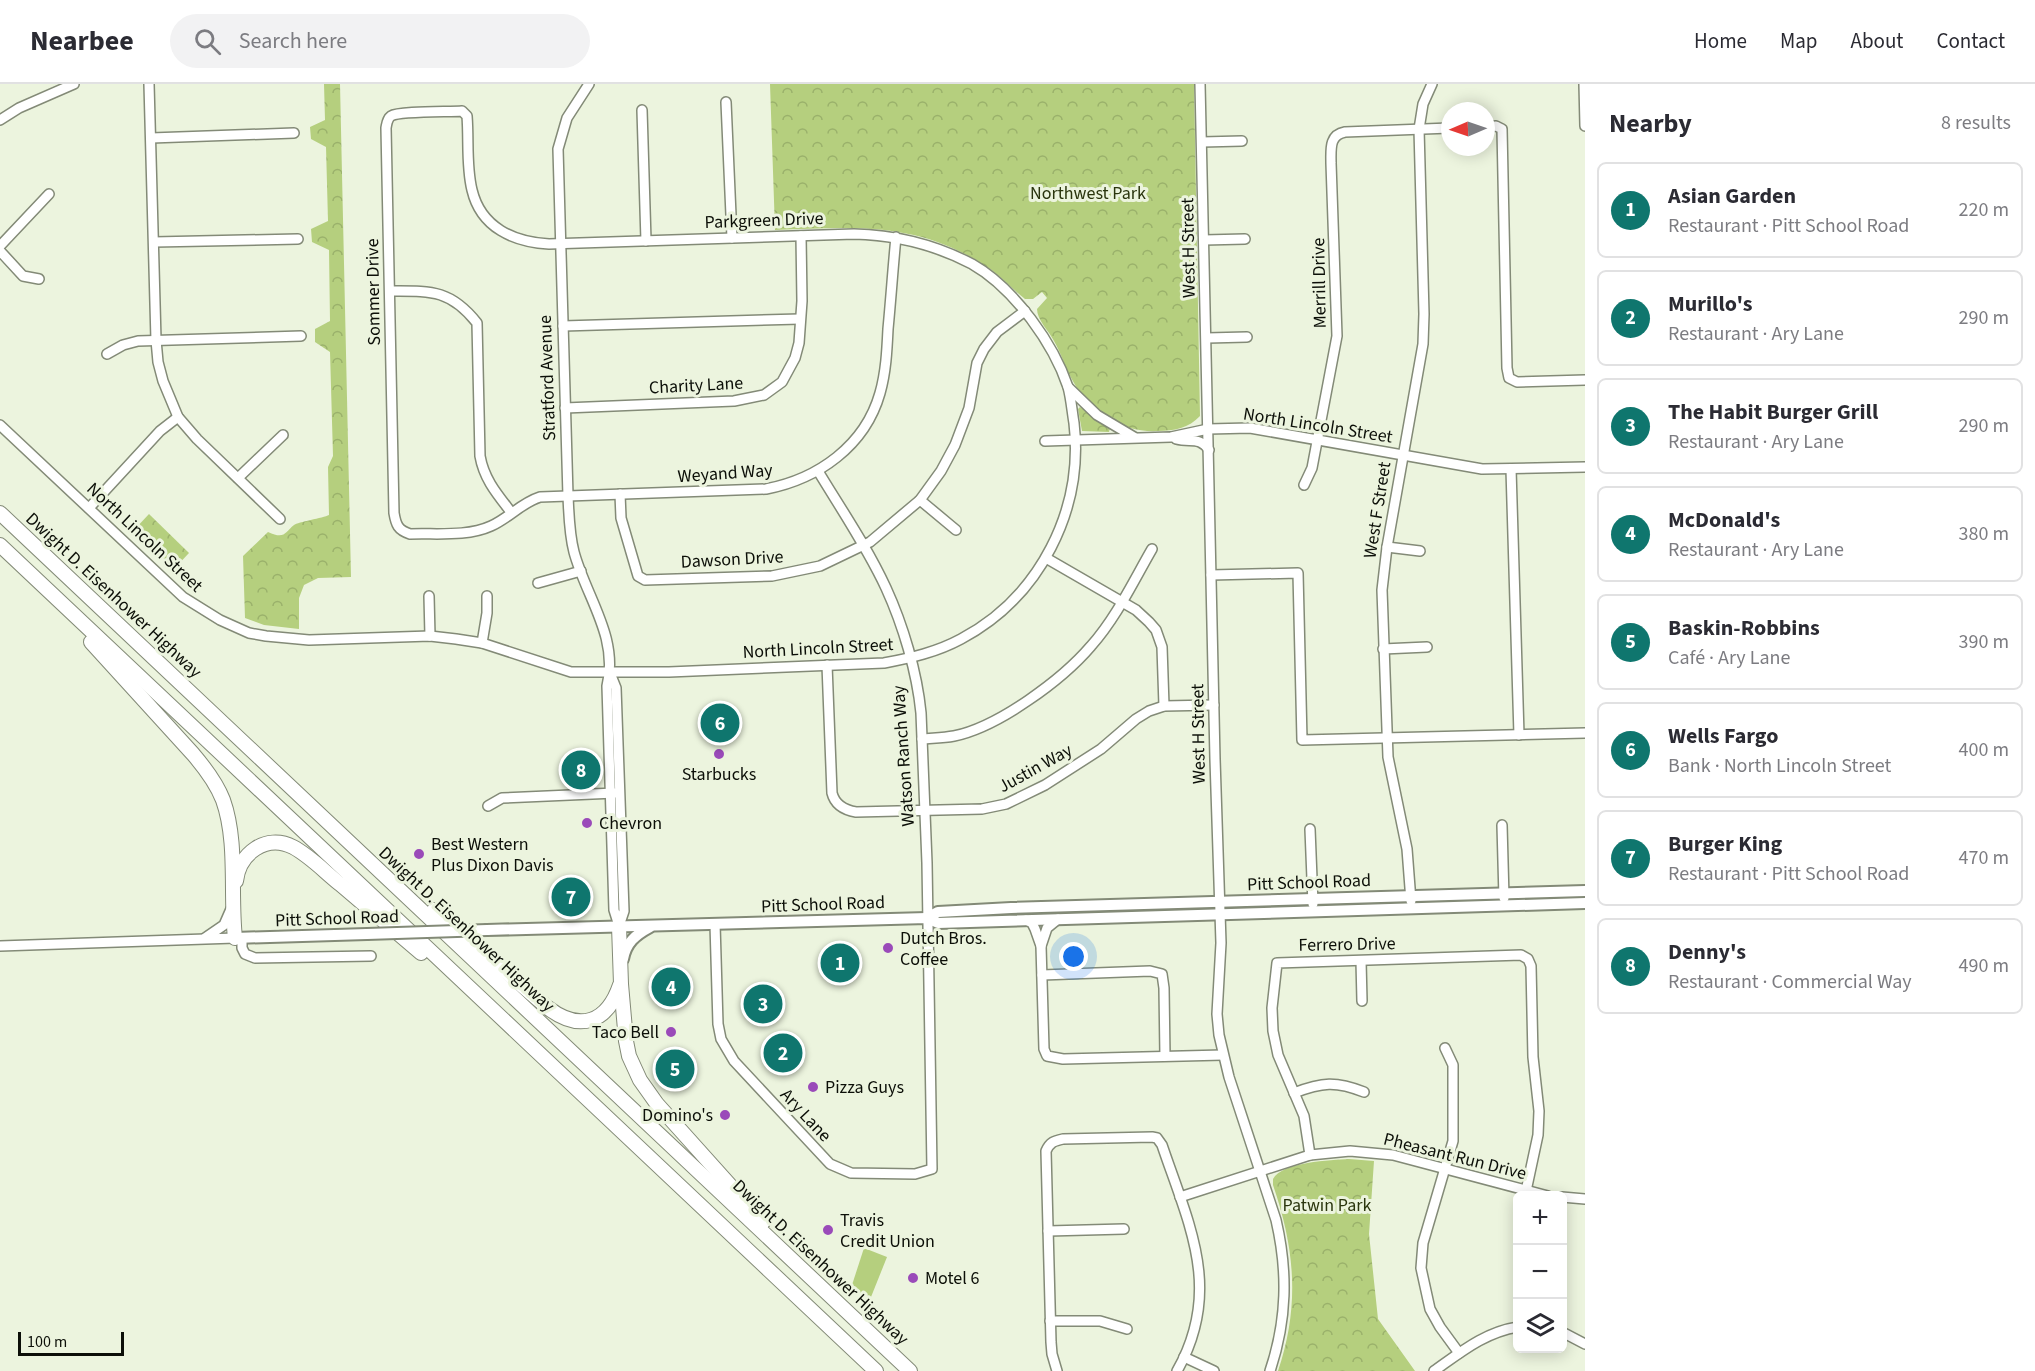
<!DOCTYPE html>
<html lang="en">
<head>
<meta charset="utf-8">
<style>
  body { margin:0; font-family:"Source Sans 3",sans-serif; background:#f2f2f3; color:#2b2b33 }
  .controls { position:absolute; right:18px; bottom:18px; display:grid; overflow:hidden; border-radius:9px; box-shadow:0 3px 15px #0003 }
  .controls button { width:54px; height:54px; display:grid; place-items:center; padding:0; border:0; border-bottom:2px solid #e1e1e2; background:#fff; color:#2b2b33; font:30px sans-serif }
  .compass { position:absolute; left:1441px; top:18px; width:54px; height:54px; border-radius:50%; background:#fff; box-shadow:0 3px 15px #0003; rotate:268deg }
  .scale { position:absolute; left:18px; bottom:15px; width:106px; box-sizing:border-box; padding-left:6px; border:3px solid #0c0f08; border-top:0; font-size:16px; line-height:21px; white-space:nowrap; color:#0c0f08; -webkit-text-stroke:4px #ecf4de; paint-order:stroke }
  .you { position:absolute; left:1074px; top:873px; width:21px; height:21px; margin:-15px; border:4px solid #fff; border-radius:50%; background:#1a73e8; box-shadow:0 0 0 9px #1a73e833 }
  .badge { display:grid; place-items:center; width:39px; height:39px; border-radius:50%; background:#0f766e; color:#fff; font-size:20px; font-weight:700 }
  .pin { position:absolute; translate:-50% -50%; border:3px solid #fff; box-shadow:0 2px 6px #0006 }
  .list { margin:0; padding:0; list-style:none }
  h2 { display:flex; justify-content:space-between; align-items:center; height:78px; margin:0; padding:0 24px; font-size:26px }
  h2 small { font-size:20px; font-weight:400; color:#7c7c81 }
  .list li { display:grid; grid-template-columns:39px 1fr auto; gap:18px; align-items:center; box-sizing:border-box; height:96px; margin:0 12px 12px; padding:0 12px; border:2px solid #e1e1e2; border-radius:9px }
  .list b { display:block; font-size:22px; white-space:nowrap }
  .list p { margin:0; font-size:20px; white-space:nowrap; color:#7c7c81 }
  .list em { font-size:20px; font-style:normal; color:#7c7c81 }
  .icon { flex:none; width:33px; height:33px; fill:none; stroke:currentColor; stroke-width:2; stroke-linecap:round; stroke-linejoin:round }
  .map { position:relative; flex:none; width:1585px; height:1287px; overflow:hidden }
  header { display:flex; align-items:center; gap:36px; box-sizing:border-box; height:84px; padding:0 30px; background:#fff; border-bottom:2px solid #e1e1e2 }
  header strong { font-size:28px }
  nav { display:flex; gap:33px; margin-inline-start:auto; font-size:21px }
  .search { width:420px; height:54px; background:#f2f2f3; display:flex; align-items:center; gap:15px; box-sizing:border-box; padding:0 21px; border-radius:33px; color:#7c7c81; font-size:22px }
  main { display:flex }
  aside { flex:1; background:#fff }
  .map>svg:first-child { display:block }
  .grass { fill:#b5cf7e }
  .park { fill:url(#park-crowns) }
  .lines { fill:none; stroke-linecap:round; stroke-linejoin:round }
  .minor-casing { stroke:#838a77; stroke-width:12 }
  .major-casing { stroke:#838a77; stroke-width:14 }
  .highway-casing { stroke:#838a77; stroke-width:16 }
  .minor { stroke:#fff; stroke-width:9 }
  .major { stroke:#fff; stroke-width:10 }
  .highway { stroke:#fff; stroke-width:14 }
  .major-bridge-casing { stroke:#838a77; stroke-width:14; stroke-linecap:butt }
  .major-bridge { stroke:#fff; stroke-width:10 }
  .poi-dot { fill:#9a4ab9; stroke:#ecf4de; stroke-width:2 }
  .labels { text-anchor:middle; stroke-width:6; stroke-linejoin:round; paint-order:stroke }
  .park-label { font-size:18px; fill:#2a350d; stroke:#ecf4de }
  .street-label { font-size:18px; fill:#0c0f08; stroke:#ecf4de }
  .poi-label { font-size:18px; fill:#0c0f08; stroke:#ecf4de; text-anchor:start }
</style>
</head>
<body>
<header>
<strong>Nearbee</strong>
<div class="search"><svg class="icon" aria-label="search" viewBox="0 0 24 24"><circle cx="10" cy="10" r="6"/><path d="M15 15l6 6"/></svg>Search here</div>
<nav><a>Home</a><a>Map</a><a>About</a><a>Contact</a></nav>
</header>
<main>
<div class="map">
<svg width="1585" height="1287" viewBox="0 0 1585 1287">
  <defs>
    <pattern id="park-crowns" width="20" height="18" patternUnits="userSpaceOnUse" patternTransform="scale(1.5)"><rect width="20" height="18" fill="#b5cf7e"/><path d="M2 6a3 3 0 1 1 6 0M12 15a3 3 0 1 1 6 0" fill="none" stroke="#9ab16b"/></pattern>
  </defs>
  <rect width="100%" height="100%" fill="#ecf4de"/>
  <path class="grass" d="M864 1164 887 1173 869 1218 852 1201Z"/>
  <g class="park">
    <path d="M324 0H340L351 493 318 494 304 501 299 514V545L264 541 245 534 243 472 268 448C285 456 285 448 294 441 298 438 323 434 329 431L328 383 333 372 330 268 315 258V245L330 237 329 166 312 158 311 145 328 137 326 63 311 55 310 43 325 36Z"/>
    <path d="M770 0H1194L1200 332C1189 344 1174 347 1158 347 1124 349 1090 329 1074 299 1066 286 1062 271 1054 257 1049 247 1037 236 1037 225L1047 214 1042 208 1033 215H1025C1012 205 1001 192 987 183 918 137 854 143 775 146Z"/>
    <path d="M1080 323 1110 344 1109 348 1082 347 1078 325Z"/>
    <path d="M149 430 189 469 174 485 134 446Z"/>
    <path d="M1349 1075 1374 1077 1369 1150 1378 1235 1415 1287H1278C1300 1222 1295 1165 1273 1101V1095C1282 1078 1331 1076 1349 1075Z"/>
  </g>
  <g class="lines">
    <g class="minor-casing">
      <g id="minor">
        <path d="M149 0 156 256 158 278 163 297 178 333 197 355 280 435"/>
        <path d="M589 0 567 34 558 65 568 412C569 430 569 449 574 468 586 513 619 553 607 602L614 826 619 842"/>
        <path d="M1200 0 1215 675 1221 859 1217 930 1219 951 1229 993 1276 1136C1288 1188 1287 1236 1270 1287"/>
        <path d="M1584 0 1585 42"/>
        <path d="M726 18 732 154"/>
        <path d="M642 26 646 157"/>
        <path d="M0 36 19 24 74 0"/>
        <path d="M1486 43 1496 42 1502 45 1507 284 1509 294 1517 298 1585 296"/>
        <path d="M151 54 294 49"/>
        <path d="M1202 58 1242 57"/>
        <path d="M1204 156 1245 155"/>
        <path d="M154 158 298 155"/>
        <path d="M0 162 49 110"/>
        <path d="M0 167 23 192 39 195"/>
        <path d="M390 207C430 207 450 205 477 239L480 372C484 395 497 410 511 428"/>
        <path d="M563 242 800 235"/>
        <path d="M1207 254 1247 253"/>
        <path d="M107 270 123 261 138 257 301 252"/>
        <path d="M1068 303 1097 331 1134 353"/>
        <path d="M565 324 734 317 764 311 782 298 795 274 799 259 802 217 801 152"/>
        <path d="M0 341 183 513 220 536 249 549 266 552 309 556 430 552 456 555 482 559 571 588H669L884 579C911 574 937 568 961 555 1040 513 1084 426 1074 339 1072 327 1071 314 1068 303 1060 279 1046 255 1031 235 1015 214 995 193 972 180 934 160 897 151 854 150L549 160C514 158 481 144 472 106 466 82 469 56 467 32L462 27C449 28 399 27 391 32 387 35 387 39 386 44L394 429C396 441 398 446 410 450 436 449 467 453 491 442 509 434 521 419 540 413L766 405C818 395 865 362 880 309 886 288 887 266 888 245 891 214 893 183 896 153"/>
        <path d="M1176 355C1191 359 1199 352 1209 366"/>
        <path d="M1045 357 1171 353 1208 345 1250 344 1482 385 1585 383"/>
        <path d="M1511 385 1519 651"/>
        <path d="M238 394 283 351"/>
        <path d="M1304 401 1312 384 1337 252 1331 79C1331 65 1329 51 1345 48L1450 44"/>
        <path d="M620 410 621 434 638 492 645 496 772 492 820 482 870 458 920 416 941 387 955 361 969 324 977 279 984 265 997 248 1025 227"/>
        <path d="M920 416 956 446"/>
        <path d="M89 424 160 347 178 333"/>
        <path d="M1387 463 1420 467"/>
        <path d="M1046 474 1136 526 1149 538 1156 546 1162 563 1164 622"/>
        <path d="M1211 491 1298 489 1302 656 1585 649"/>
        <path d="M538 499 581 487"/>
        <path d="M429 512 430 552"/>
        <path d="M482 559 487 529V512"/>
        <path d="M1383 565 1427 563"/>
        <path d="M827 581 832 709C835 721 844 726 856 728L982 725 1006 720 1045 701 1101 665 1136 635 1149 627 1164 622 1214 621"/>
        <path d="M610 589 616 604 624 827 619 842"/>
        <path d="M922 655C932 654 943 654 954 652 998 643 1062 596 1091 562 1116 534 1133 498 1152 465"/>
        <path d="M488 722 502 714 615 709"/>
        <path d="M1502 741 1504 814"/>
        <path d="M1310 745 1313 820"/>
        <path d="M1411 817 1407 765 1388 673 1382 506 1387 463 1423 260 1424 230 1419 45 1423 20 1432 0"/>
        <path d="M1026 836 1032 839 1035 845 1041 862 1044 965 1047 972 1063 975 1223 971"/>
        <path d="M715 840 718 940 721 955 734 977 830 1080 851 1089 915 1090 932 1085 927 779 921 629C917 588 903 541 886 504 867 463 841 425 818 387"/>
        <path d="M205 854 224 841 231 825"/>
        <path d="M242 854V864L245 870 255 874 371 872"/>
        <path d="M0 862 235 854"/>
        <path d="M1041 862 1047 844 1058 835"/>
        <path d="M1361 877 1362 917"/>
        <path d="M1042 891 1150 887 1162 890 1164 904 1165 972"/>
        <path d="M1445 964 1453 981V1057L1423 1159 1421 1184 1430 1225 1440 1243 1459 1269"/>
        <path d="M1294 1009C1322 998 1336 997 1364 1008"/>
        <path d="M1310 1071 1304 1032 1278 971 1273 947 1272 924 1277 879 1521 871 1528 875 1531 882 1533 973 1539 1027 1538 1051 1526 1107"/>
        <path d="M1180 1113 1310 1071 1350 1067 1393 1071 1548 1112"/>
        <path d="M1562 1113 1585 1115"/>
        <path d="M1048 1147 1124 1145"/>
        <path d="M1050 1237H1100L1127 1245"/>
        <path d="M1562 1248 1585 1260"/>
        <path d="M1184 1273 1214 1287"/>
        <path d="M1057 1287 1052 1270 1051 1258 1046 1067C1050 1058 1054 1057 1063 1055L1152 1053 1157 1054 1162 1061C1189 1141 1223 1206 1177 1287"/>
        <path d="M1434 1287C1461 1268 1485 1248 1518 1243"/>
      </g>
    </g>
    <g class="major-casing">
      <g id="major">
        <path d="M927 834 938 828 1011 824 1585 807"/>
        <path d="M487 846 927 834 938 839 1585 819"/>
        <path d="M235 854 367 850"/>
        <path d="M623 875C626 859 635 851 650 843"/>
      </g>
    </g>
    <g class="highway-casing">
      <g id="highway">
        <path d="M0 429 910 1287"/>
        <path d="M0 461 876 1287"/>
        <path d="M91 558 193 670C205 684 216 698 223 716 238 758 230 810 235 854"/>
        <path d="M236 797C239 770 266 749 293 763 310 772 325 788 340 800 367 823 394 846 421 869"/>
        <path d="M434 826 548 924C580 948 607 939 620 901"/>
        <path d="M619 842 621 900 626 957 629 972 640 996 657 1020 763 1138"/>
      </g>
    </g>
    <use href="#minor" class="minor"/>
    <use href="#major" class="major"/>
    <use href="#highway" class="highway"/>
    <g class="major-bridge-casing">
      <path id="major-bridge" d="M367 850 487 846"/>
    </g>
    <use href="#major-bridge" class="major-bridge"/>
  </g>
  <g class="poi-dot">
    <circle cx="719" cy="670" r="6"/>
    <circle cx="587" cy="739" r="6"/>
    <circle cx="419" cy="770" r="6"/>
    <circle cx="888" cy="864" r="6"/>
    <circle cx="671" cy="948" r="6"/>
    <circle cx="813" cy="1003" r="6"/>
    <circle cx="725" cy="1031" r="6"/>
    <circle cx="828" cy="1146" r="6"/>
    <circle cx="913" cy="1194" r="6"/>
  </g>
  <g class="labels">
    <g class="park-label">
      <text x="1088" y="115">Northwest Park</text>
      <text x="1327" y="1127">Patwin Park</text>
    </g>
    <g class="street-label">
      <text transform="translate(764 136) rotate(-2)" y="6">Parkgreen Drive</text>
      <text transform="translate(1188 164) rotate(-91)" y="6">West H Street</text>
      <text transform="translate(1319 199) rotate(-91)" y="6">Merrill Drive</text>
      <text transform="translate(373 208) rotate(-91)" y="6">Sommer Drive</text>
      <text transform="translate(547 294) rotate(-92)" y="6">Stratford Avenue</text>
      <text transform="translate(696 301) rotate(-3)" y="6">Charity Lane</text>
      <text transform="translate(1318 341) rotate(9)" y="6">North Lincoln Street</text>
      <text transform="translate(725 389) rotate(-4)" y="6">Weyand Way</text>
      <text transform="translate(1377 426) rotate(-81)" y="6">West F Street</text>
      <text transform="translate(145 453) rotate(43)" y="6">North Lincoln Street</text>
      <text transform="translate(732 475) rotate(-3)" y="6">Dawson Drive</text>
      <text transform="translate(114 511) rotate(43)" y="6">Dwight D. Eisenhower Highway</text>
      <text transform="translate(818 564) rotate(-3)" y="6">North Lincoln Street</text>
      <text transform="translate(1198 650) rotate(-91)" y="6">West H Street</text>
      <text transform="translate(903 672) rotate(-94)" y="6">Watson Ranch Way</text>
      <text transform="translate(1035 684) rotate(-29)" y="6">Justin Way</text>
      <text transform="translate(1309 798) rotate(-2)" y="6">Pitt School Road</text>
      <text transform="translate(823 820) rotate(-2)" y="6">Pitt School Road</text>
      <text transform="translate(337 834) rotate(-2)" y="6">Pitt School Road</text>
      <text transform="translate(467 845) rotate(43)" y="6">Dwight D. Eisenhower Highway</text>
      <text transform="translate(1347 860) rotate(-1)" y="6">Ferrero Drive</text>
      <text transform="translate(806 1031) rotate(47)" y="6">Ary Lane</text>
      <text transform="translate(1455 1072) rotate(14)" y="6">Pheasant Run Drive</text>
      <text transform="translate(821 1178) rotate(43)" y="6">Dwight D. Eisenhower Highway</text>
    </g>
    <g class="poi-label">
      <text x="719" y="696" text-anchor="middle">Starbucks</text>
      <text x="599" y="745">Chevron</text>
      <text x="431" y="766">Best Western<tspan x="431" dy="21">Plus Dixon Davis</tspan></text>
      <text x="900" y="860">Dutch Bros.<tspan x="900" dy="21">Coffee</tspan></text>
      <text x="659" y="954" text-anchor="end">Taco Bell</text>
      <text x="825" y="1009">Pizza Guys</text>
      <text x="713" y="1037" text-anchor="end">Domino's</text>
      <text x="840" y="1142">Travis<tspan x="840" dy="21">Credit Union</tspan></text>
      <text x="925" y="1200">Motel 6</text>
    </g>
  </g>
</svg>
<div class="controls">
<button>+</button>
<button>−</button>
<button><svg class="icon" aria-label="layers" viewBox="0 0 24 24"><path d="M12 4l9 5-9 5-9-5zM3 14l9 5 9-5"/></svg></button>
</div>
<svg class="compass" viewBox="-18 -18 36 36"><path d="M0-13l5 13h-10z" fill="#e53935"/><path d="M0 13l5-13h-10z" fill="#7c7c81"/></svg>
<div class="scale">100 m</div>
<div class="you"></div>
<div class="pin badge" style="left:840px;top:879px">1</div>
<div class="pin badge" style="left:783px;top:969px">2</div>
<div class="pin badge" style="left:763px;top:920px">3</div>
<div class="pin badge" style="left:671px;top:903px">4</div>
<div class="pin badge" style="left:675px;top:985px">5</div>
<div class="pin badge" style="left:720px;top:639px">6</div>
<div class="pin badge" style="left:571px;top:813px">7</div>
<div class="pin badge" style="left:581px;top:686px">8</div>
</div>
<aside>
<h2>Nearby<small>8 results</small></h2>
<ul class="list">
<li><span class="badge">1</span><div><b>Asian Garden</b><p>Restaurant · Pitt School Road</p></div><em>220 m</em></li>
<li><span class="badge">2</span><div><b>Murillo's</b><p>Restaurant · Ary Lane</p></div><em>290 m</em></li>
<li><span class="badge">3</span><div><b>The Habit Burger Grill</b><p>Restaurant · Ary Lane</p></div><em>290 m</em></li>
<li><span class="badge">4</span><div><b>McDonald's</b><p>Restaurant · Ary Lane</p></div><em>380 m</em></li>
<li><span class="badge">5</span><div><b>Baskin-Robbins</b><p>Café · Ary Lane</p></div><em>390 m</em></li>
<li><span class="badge">6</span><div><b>Wells Fargo</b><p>Bank · North Lincoln Street</p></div><em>400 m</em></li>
<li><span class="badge">7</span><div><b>Burger King</b><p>Restaurant · Pitt School Road</p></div><em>470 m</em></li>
<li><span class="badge">8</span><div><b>Denny's</b><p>Restaurant · Commercial Way</p></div><em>490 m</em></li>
</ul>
</aside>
</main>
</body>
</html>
